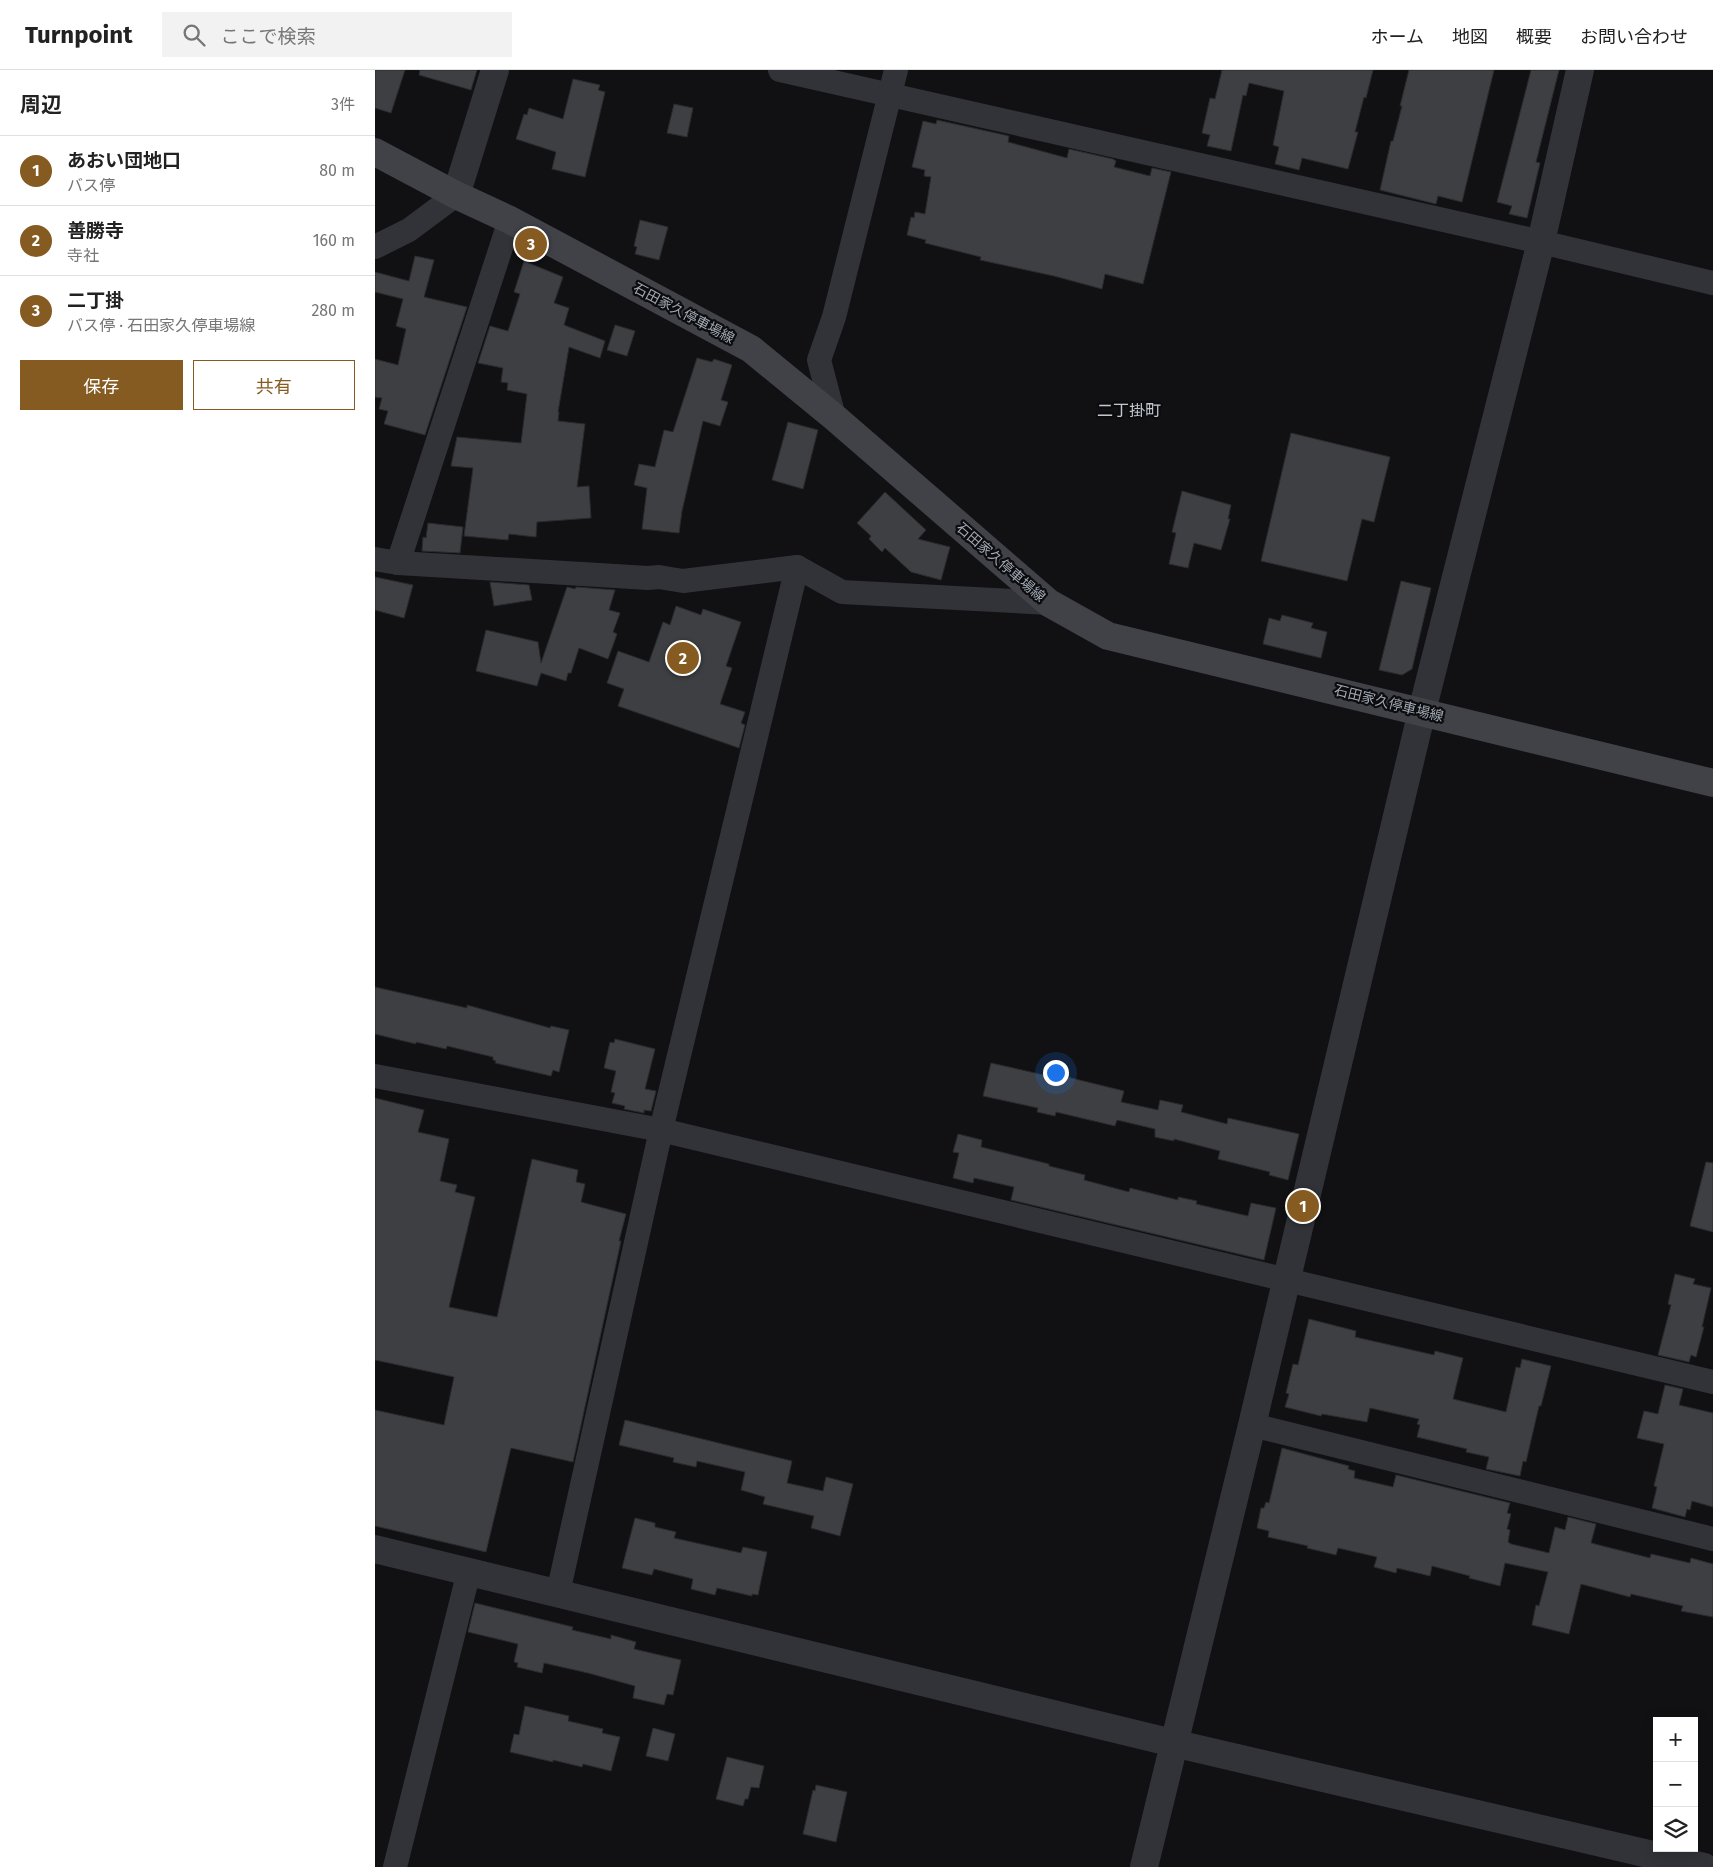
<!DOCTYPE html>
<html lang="ja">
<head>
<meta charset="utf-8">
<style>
  body { margin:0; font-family:"Fira Sans","Noto Sans JP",sans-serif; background:#f2f2f2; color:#222 }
  .controls { position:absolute; right:15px; bottom:15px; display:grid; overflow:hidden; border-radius:0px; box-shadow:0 2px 12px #0003 }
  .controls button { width:45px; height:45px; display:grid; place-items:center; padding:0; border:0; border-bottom:1px solid #e0e0e0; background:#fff; color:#222; font:25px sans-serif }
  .you { position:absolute; left:680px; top:1002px; width:18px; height:18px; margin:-12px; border:4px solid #fff; border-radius:50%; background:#1a73e8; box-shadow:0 0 0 8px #1a73e833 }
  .badge { display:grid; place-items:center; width:32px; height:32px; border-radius:50%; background:#855b21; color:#fff; font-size:16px; font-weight:700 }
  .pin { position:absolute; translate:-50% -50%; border:2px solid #fff; box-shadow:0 1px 5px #0006 }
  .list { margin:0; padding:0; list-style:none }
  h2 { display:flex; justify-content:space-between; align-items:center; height:65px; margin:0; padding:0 20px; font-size:21px }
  h2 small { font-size:16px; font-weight:400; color:#767676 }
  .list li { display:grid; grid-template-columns:32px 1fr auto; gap:15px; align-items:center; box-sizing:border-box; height:70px; padding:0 20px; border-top:1px solid #e0e0e0 }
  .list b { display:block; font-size:19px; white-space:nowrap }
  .list p { margin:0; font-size:16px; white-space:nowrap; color:#767676 }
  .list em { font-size:16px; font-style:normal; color:#767676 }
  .actions { display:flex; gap:10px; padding:15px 20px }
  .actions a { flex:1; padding:11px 0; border:1px solid #855b21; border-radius:0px; text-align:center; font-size:18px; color:#855b21 }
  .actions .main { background:#855b21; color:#fff }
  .icon { flex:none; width:28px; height:28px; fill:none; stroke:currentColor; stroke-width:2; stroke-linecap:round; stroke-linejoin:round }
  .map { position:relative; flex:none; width:1338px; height:1797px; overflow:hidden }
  header { display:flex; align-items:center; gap:30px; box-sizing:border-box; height:70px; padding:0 25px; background:#fff; border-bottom:1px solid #e0e0e0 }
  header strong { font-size:24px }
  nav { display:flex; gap:28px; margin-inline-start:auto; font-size:18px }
  .search { width:350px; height:45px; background:#f2f2f2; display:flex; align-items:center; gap:12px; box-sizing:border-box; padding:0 18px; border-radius:0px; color:#767676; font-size:19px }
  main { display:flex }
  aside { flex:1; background:#fff }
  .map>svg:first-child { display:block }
  .building { fill:#3d3f43; stroke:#2b2b2f }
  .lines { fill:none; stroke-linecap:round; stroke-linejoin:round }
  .minor { stroke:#323338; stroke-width:24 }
  .tertiary { stroke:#323338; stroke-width:28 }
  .secondary { stroke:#404248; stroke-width:28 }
  .labels { text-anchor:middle; stroke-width:4.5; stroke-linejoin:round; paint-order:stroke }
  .street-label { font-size:14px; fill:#a1a9b4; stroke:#0c0c0e }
  .quarter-label { font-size:16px; fill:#c2c7d0; stroke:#0c0c0e }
</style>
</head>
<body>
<header>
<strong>Turnpoint</strong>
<div class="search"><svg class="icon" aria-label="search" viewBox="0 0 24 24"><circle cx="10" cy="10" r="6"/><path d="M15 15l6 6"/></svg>ここで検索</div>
<nav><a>ホーム</a><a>地図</a><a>概要</a><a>お問い合わせ</a></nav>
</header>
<main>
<aside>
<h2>周辺<small>3件</small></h2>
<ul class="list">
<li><span class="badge">1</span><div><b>あおい団地口</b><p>バス停</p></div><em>80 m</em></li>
<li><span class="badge">2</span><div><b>善勝寺</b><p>寺社</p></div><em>160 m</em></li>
<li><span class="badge">3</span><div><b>二丁掛</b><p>バス停 · 石田家久停車場線</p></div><em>280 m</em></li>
</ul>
<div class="actions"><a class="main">保存</a><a>共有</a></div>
</aside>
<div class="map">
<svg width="1338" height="1797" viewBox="0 0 1338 1797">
  <rect width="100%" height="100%" fill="#111113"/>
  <g class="building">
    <path d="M0 0H30L16 43 0 38Z"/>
    <path d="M45 0H102L96 20 44 5Z"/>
    <path d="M847 0H998L991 28 989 27 980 62H983L973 99 927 88 924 100 900 94 904 77 898 75 909 21 874 13 871 26 868 25 856 81 832 76 835 65 827 63 835 28 840 29Z"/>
    <path d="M1034 0H1119L1087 132 1063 126 1061 134 1005 120 1016 71H1018L1027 36H1025Z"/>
    <path d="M1156 0H1184L1161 92 1165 93 1152 148 1134 144 1137 136 1122 132Z"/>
    <path d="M198 9 225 15 223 20 230 22 210 107 177 99 181 82 141 69 149 44 152 45 154 38 188 49Z"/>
    <path d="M299 34 318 38 312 67 292 63Z"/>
    <path d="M562 50 634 66 633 72 692 88 694 79 738 89 741 91 739 97 775 106 777 98 796 102 768 214 730 204 727 219 679 206 605 190 606 187 550 173 551 170 532 165 536 147 539 148 540 142 550 144 556 107 549 106 550 100 537 97 548 51 561 54Z"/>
    <path d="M265 150 293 157 284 190 260 184 262 177 259 176Z"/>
    <path d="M40 186 59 190 49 227 92 237 50 365 9 354 13 341 4 339 7 328 0 327V289L23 295 31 259 21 256 28 229 0 222V202L34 211Z"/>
    <path d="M149 191 188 207 179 233 194 238 189 255 230 271 225 288 194 277 183 342H184L183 351 210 354 202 417 214 416 216 448 162 452 161 467 134 464 133 470 89 466 98 398 76 396 82 367 146 373 152 324 132 320 133 313 126 312 128 298 103 293 115 256 133 261 145 224 139 222Z"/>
    <path d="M240 255 260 261 252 286 232 280Z"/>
    <path d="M322 288 337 292 339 289 357 295 346 330 353 332 345 356 328 351 307 441 304 463 267 459 272 418 259 415 264 394 280 397 289 360 298 362Z"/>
    <path d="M413 352 443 360 428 419 397 410Z"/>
    <path d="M916 363 1015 387 999 452 987 449 972 511 886 491Z"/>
    <path d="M807 421 856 435 853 449H855L846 480 819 473 813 498 794 494 801 463 797 462Z"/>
    <path d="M510 422 551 460 543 469 575 477 566 510 536 502 510 478 507 482 494 469 496 466 482 453Z"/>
    <path d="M53 453 88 457 85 483 47 481 48 467 51 468Z"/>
    <path d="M0 507 38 515 29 548 0 540Z"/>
    <path d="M1026 511 1056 518 1037 599 1027 605 1004 600Z"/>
    <path d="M115 512 154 515 157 530 119 536Z"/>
    <path d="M192 517 200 519 201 517 240 520 234 540 245 543 238 562 242 564 233 589 204 578 196 603H193L191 611 166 603 162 616 101 601 111 560 163 572 166 593Z"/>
    <path d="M301 536 326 545 328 539 366 552 351 596 357 598 345 634 370 642 366 653 370 655 364 678 243 636 249 619 232 613 243 581 274 592 288 552 295 555Z"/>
    <path d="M907 545 938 553 936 558 952 562 946 588 888 574 894 548 905 551Z"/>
    <path d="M0 917 92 938V935L175 958 176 956 194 960 184 1002 178 1000 176 1006 120 993 121 991 118 990V987L72 976 71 979 41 972V974L0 964Z"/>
    <path d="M240 969 280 979 270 1019 281 1021 276 1041 269 1040V1043L249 1039 250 1036 237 1033 240 1023 236 1022 241 1001 229 998 235 972 239 973Z"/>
    <path d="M616 993 669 1005 672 1002 749 1021 746 1032 783 1040 785 1030 808 1035 806 1042 852 1054 853 1048 924 1064 913 1110 894 1105 895 1102 843 1089 845 1081 799 1069V1071L780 1067V1059L742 1050 740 1056 681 1042 680 1046 662 1042 663 1038 608 1026Z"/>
    <path d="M0 1028 49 1040 43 1062 74 1069 65 1111 82 1115 80 1122 100 1127 74 1237 122 1247 157 1089 203 1100 201 1112 210 1114 206 1132 251 1144 244 1171H246L198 1392 136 1378 111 1482 0 1456V1340L69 1355 79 1307 0 1290Z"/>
    <path d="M583 1064 607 1070 606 1077 674 1094V1096L710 1105 709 1110 754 1122 755 1118 803 1130V1127L822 1131 821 1134 873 1146 876 1133 901 1138 889 1190 636 1130 639 1117 599 1108 598 1113 578 1108 584 1083 578 1082Z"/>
    <path d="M1331 1092 1338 1093V1162L1315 1156Z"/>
    <path d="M1300 1204 1320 1209 1318 1214 1336 1218 1327 1257H1329L1321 1287 1316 1285 1314 1292 1283 1285 1296 1235 1293 1234Z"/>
    <path d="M934 1249 981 1261 980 1267 1059 1285 1060 1281 1088 1288 1078 1329 1131 1342 1141 1297 1145 1298 1147 1289 1176 1296 1166 1336H1164L1151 1392 1148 1391 1145 1406 1111 1399 1114 1387 1091 1382 1092 1379 1042 1367 1045 1355 1042 1354 1044 1349 995 1338 992 1352 947 1344 946 1346 910 1337 914 1324 911 1323 918 1294 923 1295Z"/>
    <path d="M1290 1315 1308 1319 1304 1335 1338 1343V1437L1317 1431 1315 1440 1312 1439 1310 1447 1277 1438 1282 1417 1279 1416 1289 1374 1262 1368 1269 1341 1283 1344Z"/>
    <path d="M250 1350 417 1391 412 1413 448 1421 451 1407 478 1414 465 1466 436 1458 439 1446 388 1434 390 1427 366 1420 370 1402 322 1391 321 1397 298 1392 299 1388 244 1375Z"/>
    <path d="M907 1378 974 1396 973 1399 980 1401 979 1408 1018 1417 1021 1405 1135 1433 1132 1443 1136 1444 1132 1459 1135 1460 1133 1472 1136 1474 1174 1483 1180 1457 1190 1460 1193 1447 1221 1454 1216 1473 1275 1488 1276 1484 1315 1493 1316 1488 1338 1494V1547L1306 1541 1308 1536 1256 1524 1255 1527 1206 1514 1194 1564 1157 1555 1161 1535 1164 1536 1173 1502 1130 1493 1125 1516 1094 1508 1095 1506 1057 1496 1055 1506 1022 1498 1021 1503 999 1497 1002 1487 963 1478 961 1485 932 1478 933 1476 893 1467 894 1461 882 1458 886 1438H889L891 1432 894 1433Z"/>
    <path d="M260 1448 280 1453V1457L301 1462 299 1468 366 1483 368 1477 392 1482 383 1525 377 1524V1526L342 1518 340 1525 316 1519 318 1509 279 1499 277 1505 247 1498Z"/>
    <path d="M100 1533 198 1557 197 1560 236 1569V1565L261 1572 259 1579 306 1590 298 1625 292 1624 289 1635 258 1628 260 1616 213 1603 169 1593 167 1603 142 1597 143 1593 139 1592 143 1574 93 1562Z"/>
    <path d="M150 1636 194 1646 193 1651 228 1659 227 1663 245 1667 236 1701 208 1694 207 1697 178 1690V1692L135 1682 139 1664 144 1665Z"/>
    <path d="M278 1658 300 1664 293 1691 271 1686Z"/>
    <path d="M352 1687 389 1696 384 1718 376 1717 373 1729H370L368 1736 341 1729Z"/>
    <path d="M441 1715 472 1722 461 1772 428 1764 438 1720 440 1721Z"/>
  </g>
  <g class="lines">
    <g class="minor">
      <path d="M405 0 1166 172 1338 213"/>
      <path d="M0 177 34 160 81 125"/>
      <path d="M459 347 444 290 459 247 521 0"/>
      <path d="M0 489 23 493 273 508 284 507 308 511 422 497 467 522 674 533"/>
      <path d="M23 493 135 150"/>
      <path d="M0 1006 286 1060 1338 1312"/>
      <path d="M877 1355 1338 1469"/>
      <path d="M183 1523 286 1060 422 497"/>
      <path d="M20 1797 94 1501"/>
    </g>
    <g class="tertiary">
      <path d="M81 125 120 0"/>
      <path d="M0 1479 798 1673 1329 1797"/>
      <path d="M769 1797 877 1355 1047 641 1166 172 1205 0"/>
    </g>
    <path class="secondary" d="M0 82 81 125 135 150 376 279 459 347 674 533 733 566 1338 713"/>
  </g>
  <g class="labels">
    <g class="street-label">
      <text transform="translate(309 243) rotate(28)" y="5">石田家久停車場線</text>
      <text transform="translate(626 492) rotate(41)" y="5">石田家久停車場線</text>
      <text transform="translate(1014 633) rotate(14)" y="5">石田家久停車場線</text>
    </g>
    <g class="quarter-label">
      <text x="754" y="346">二丁掛町</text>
    </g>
  </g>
</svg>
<div class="controls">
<button>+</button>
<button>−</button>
<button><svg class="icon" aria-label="layers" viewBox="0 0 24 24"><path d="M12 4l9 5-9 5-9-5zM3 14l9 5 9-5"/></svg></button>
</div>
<div class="you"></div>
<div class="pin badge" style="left:928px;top:1136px">1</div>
<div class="pin badge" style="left:308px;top:588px">2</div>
<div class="pin badge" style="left:156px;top:174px">3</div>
</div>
</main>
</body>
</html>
